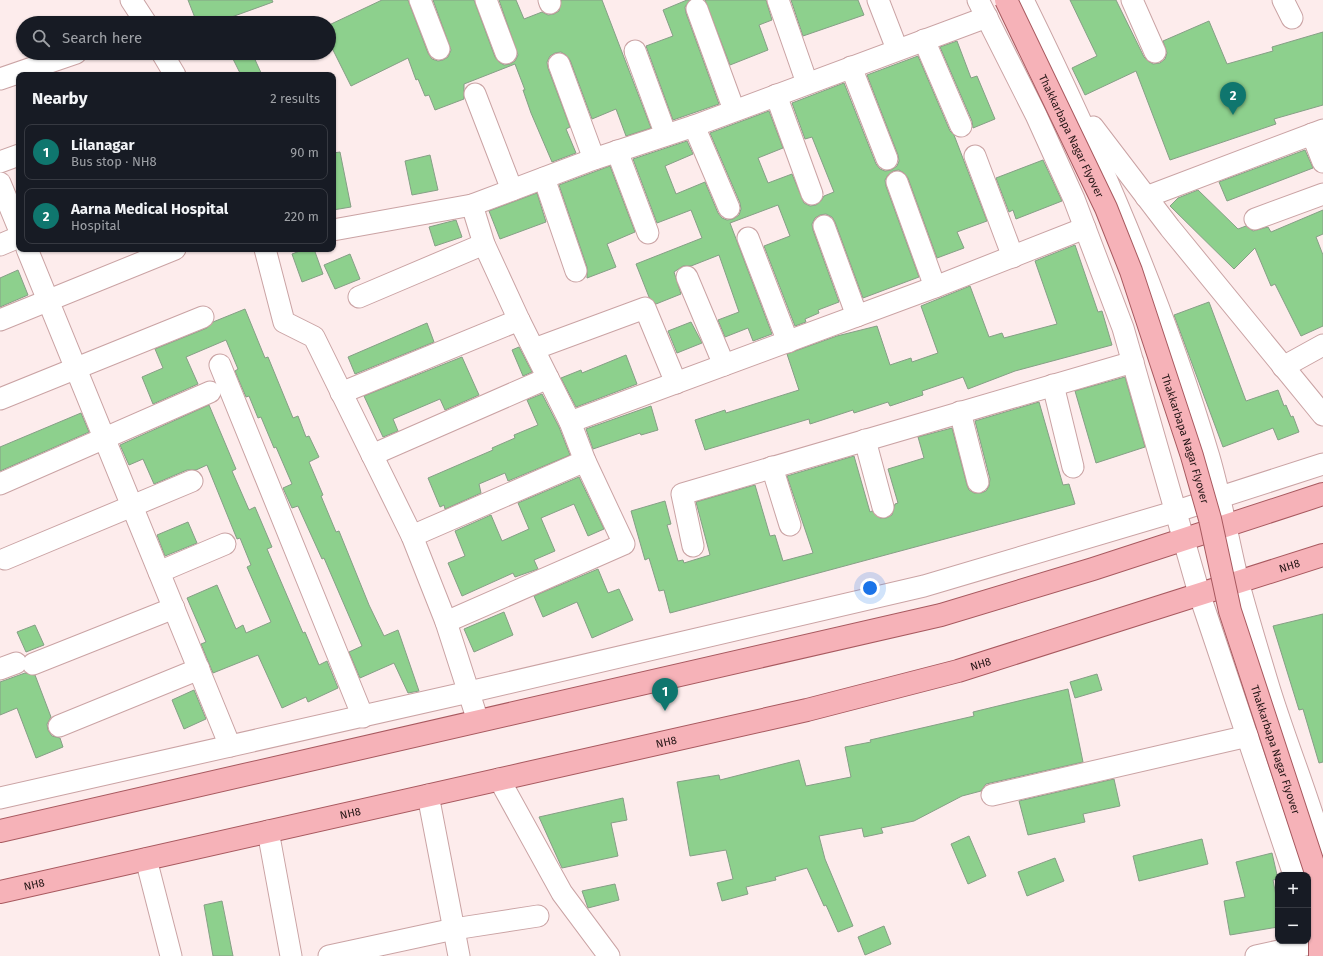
<!DOCTYPE html>
<html lang="en">
<head>
<meta charset="utf-8">
<style>
  body { margin:0; font-family:"Fira Sans",sans-serif; background:#20242c; color:#f1f3f6 }
  .controls { position:absolute; right:12px; bottom:12px; display:grid; overflow:hidden; border-radius:8px; box-shadow:0 1px 3px #0004 }
  .controls button { width:36px; height:36px; display:grid; place-items:center; padding:0; border:0; border-bottom:1px solid #363941; background:#171b24; color:#f1f3f6; font:20px sans-serif }
  .you { position:absolute; left:870px; top:588px; width:14px; height:14px; margin:-10px; border:3px solid #fff; border-radius:50%; background:#1a73e8; box-shadow:0 0 0 6px #1a73e833 }
  .badge { display:grid; place-items:center; width:26px; height:26px; border-radius:50%; background:#0f766e; color:#fff; font-size:13px; font-weight:700 }
  .pin { position:absolute; translate:-50% -33px; filter:drop-shadow(0 1px 2px #0008) }
  .pin::after { content:''; position:absolute; top:21px; width:14px; height:12px; background:inherit; clip-path:polygon(0 0,100% 0,50% 100%) }
  .list { margin:0; padding:0; list-style:none }
  h2 { display:flex; justify-content:space-between; align-items:center; height:52px; margin:0; padding:0 16px; font-size:17px }
  h2 small { font-size:13px; font-weight:400; color:#9ea1a6 }
  .list li { display:grid; grid-template-columns:26px 1fr auto; gap:12px; align-items:center; box-sizing:border-box; height:56px; margin:0 8px 8px; padding:0 8px; border:1px solid #363941; border-radius:8px }
  .list b { display:block; font-size:15px; white-space:nowrap }
  .list p { margin:0; font-size:13px; white-space:nowrap; color:#9ea1a6 }
  .list em { font-size:13px; font-style:normal; color:#9ea1a6 }
  .icon { flex:none; width:22px; height:22px; fill:none; stroke:currentColor; stroke-width:2; stroke-linecap:round; stroke-linejoin:round }
  .map { position:relative; flex:none; width:1323px; height:956px; overflow:hidden }
  .search { position:absolute; background:#171b24; box-shadow:0 1px 3px #0004; left:16px; top:16px; width:320px; height:44px; display:flex; align-items:center; gap:10px; box-sizing:border-box; padding:0 14px; border-radius:22px; color:#9ea1a6; font-size:15px }
  .panel { position:absolute; background:#171b24; box-shadow:0 1px 3px #0004; left:16px; top:72px; width:320px; height:180px; border-radius:8px }
  .map>svg:first-child { display:block }
  .building { fill:#8dd08d; stroke:#869f86 }
  .lines { fill:none; stroke-linecap:round; stroke-linejoin:round }
  .minor-casing { stroke:#caa3a4; stroke-width:23 }
  .major-casing { stroke:#a8595f; stroke-width:24 }
  .minor { stroke:#fff; stroke-width:21 }
  .major { stroke:#f6b2b8; stroke-width:22 }
  .major-bridge-casing { stroke:#a8595f; stroke-width:24; stroke-linecap:butt }
  .major-bridge { stroke:#f6b2b8; stroke-width:22 }
  .labels { text-anchor:middle; stroke-width:3; stroke-linejoin:round; paint-order:stroke }
  .street-label { font-size:11px; fill:#221414; stroke:#fff }
</style>
</head>
<body>
<div class="map">
<svg width="1323" height="956" viewBox="0 0 1323 956">
  <rect width="100%" height="100%" fill="#fdecec"/>
  <g class="building">
    <path d="M188 0H272L273 2 215 23H197Z"/>
    <path d="M382 0H408L428 53 432 59 438 61 443 60 448 57 451 50 433 0H474L495 57 499 62 504 65 510 64 515 61 518 55 499 0H516L524 19 542 12 548 15 554 14 559 11 561 0H602L651 128 626 136 616 109 592 119 570 60 566 55 561 52 555 53 550 56 547 62 548 68 570 127 566 129 576 153 552 162 531 113 523 90H525L515 64 464 84V99L435 110 429 95 425 96 418 79 416 80 408 58 351 86 329 42V25Z"/>
    <path d="M687 0H690L685 7 686 13 719 104 673 120 646 46 673 36 663 10Z"/>
    <path d="M705 0H766L772 20 759 25 768 50 730 65Z"/>
    <path d="M791 0H858L864 15 803 36Z"/>
    <path d="M1070 0H1116L1144 57 1148 61 1153 64 1160 63 1165 59 1167 53 1163 41 1209 21 1227 64 1273 51 1272 47 1323 32V105L1274 119 1276 124 1170 160 1136 71 1085 95 1072 68 1097 56Z"/>
    <path d="M957 41 971 78 977 76 995 119 973 128 972 121 940 47Z"/>
    <path d="M230 53H252L262 75H241Z"/>
    <path d="M918 56 950 131 954 135 987 221 957 232 964 248 937 258 908 178 904 173 899 170 893 171 888 175 885 180 886 186 919 277 863 298 835 222 832 217 826 214 820 215 815 218 812 224 813 230 839 302 818 310 819 313 805 319 806 322 795 326 764 246 790 236 778 205 730 223 772 334 753 341 748 328 725 337 718 320 739 312 719 255 691 266H683L674 272 681 294 656 304 649 297 636 264 702 238 691 210 657 223 633 159 687 141 693 154 665 166 676 194 705 182 718 213 722 218 727 220 733 219 739 215 741 209 740 203 710 133 769 111 783 148 758 158 768 183 792 174 804 203 810 206 816 205 821 201 824 196 834 192 812 137 805 139 792 103 844 83 876 164 880 169 885 171 891 170 897 166 899 161 898 155 867 75Z"/>
    <path d="M1305 150 1313 168 1227 201 1219 182Z"/>
    <path d="M340 152 351 207 333 210V153Z"/>
    <path d="M430 155 438 190 412 195 405 161Z"/>
    <path d="M1043 160 1062 201 1016 219 1013 210 1009 212 996 178Z"/>
    <path d="M610 166 635 232 607 244 616 267 587 278V267L559 185Z"/>
    <path d="M1198 190 1238 229 1246 226 1253 231 1268 227 1271 232 1323 210V234L1316 237 1323 255V326L1301 336 1275 284 1271 286 1255 248 1234 269 1170 206 1178 198Z"/>
    <path d="M537 193 546 222 500 239 489 211Z"/>
    <path d="M456 220 462 237 435 246 429 227Z"/>
    <path d="M1075 245 1098 312 1102 311 1112 345 1015 371 968 389 963 377 922 391 923 395 890 406 888 402 854 413 853 410 810 424 809 419 705 450 695 420 725 410 726 413 799 390 787 354 837 336 877 326 890 365 911 358 912 362 938 353 921 306 970 286 989 337 1002 333 1004 338 1057 324 1035 261Z"/>
    <path d="M305 249H314L323 274 302 282 292 254Z"/>
    <path d="M350 254 360 279 335 289 324 265Z"/>
    <path d="M18 270 28 295 0 307V278Z"/>
    <path d="M1209 302 1246 401 1278 390 1284 406 1286 405 1291 417 1293 416 1299 432 1278 440 1273 428 1223 447 1174 315Z"/>
    <path d="M245 309 265 358 268 357 293 418 298 416 306 437 309 436 319 457 309 462 323 495 321 496 336 532 339 531 369 605 384 636 398 630 419 691 408 693 394 663 360 678 349 652 362 646 324 558 322 559 298 506 292 508 283 488 292 484 276 447 274 448 261 417 258 418 249 396 246 397 235 371 238 369 226 340 186 357 198 384 153 404 142 377 163 368 155 349 207 328 213 322Z"/>
    <path d="M691 322 702 343 677 353 668 331Z"/>
    <path d="M427 323 434 342 355 374 348 357Z"/>
    <path d="M519 347 532 372 523 376 512 350Z"/>
    <path d="M626 355 637 384 576 407 561 378 581 370 582 373Z"/>
    <path d="M462 357 479 395 445 410 440 399 393 419 398 431 383 437 364 396Z"/>
    <path d="M1125 377 1145 447 1096 463 1075 391Z"/>
    <path d="M542 394 559 427 570 455 508 481 505 473 479 484 481 493 445 509 444 505 440 507 428 478 493 450 492 448 515 438 514 435 538 425 527 400Z"/>
    <path d="M1039 402 1063 485 1069 484 1075 504 670 613 664 590 659 591 649 558 645 560 631 511 665 501 671 524 667 525 678 561 683 560 684 563 710 555 696 502 755 485 770 536 775 535 783 561 813 553 787 476 854 456 870 512 872 511 880 518H886L892 515 895 504 898 503 888 469 924 458 918 437 952 428 967 485 969 490 974 493H981L986 491 989 486 990 479 975 421Z"/>
    <path d="M209 405 236 469 232 471 249 510 255 507 272 547 267 549 303 633 305 632 319 665 327 661 338 688 308 702 306 697 282 708 258 655 213 673 201 644 206 642 187 598 217 585 236 629 243 625 246 633 271 622 247 567 251 565 240 538 237 539 207 465 196 470H187L154 484 143 459 129 465 120 445Z"/>
    <path d="M651 406 658 430 641 435 640 433 593 449 586 429Z"/>
    <path d="M81 413 89 432 0 471V447Z"/>
    <path d="M579 477 604 529 588 536 574 504 541 518 555 551 534 560 538 569 515 577 513 573 462 596 448 563 465 556 455 531 491 515 502 541 529 529 518 503Z"/>
    <path d="M188 522 197 543 165 556 157 535Z"/>
    <path d="M598 569 608 593 619 589 633 620 592 638 577 602 543 617 534 596Z"/>
    <path d="M504 612 513 635 474 652 464 629Z"/>
    <path d="M1323 614V762L1319 763 1303 709 1299 710 1273 626Z"/>
    <path d="M35 625 44 645 26 652 17 632Z"/>
    <path d="M25 673 35 675 51 717 47 724 48 730 52 736 60 738 63 747 36 758 17 708 0 715V682Z"/>
    <path d="M1097 674 1102 690 1075 698 1070 682Z"/>
    <path d="M1068 689 1083 762 986 784 981 791 962 796 914 821 881 828 883 833 864 837 862 828 819 836 825 859 853 926 838 932 826 905 824 906 807 868 775 877 776 880 746 887 748 894 722 901 717 883 733 879 726 850 690 856 677 782 719 775 720 780 799 760 806 786 851 777 845 747 871 742 870 740 974 716 973 712Z"/>
    <path d="M194 690 206 719 184 729 172 700Z"/>
    <path d="M1114 779 1120 806 1083 814 1085 822 1028 835 1019 801Z"/>
    <path d="M623 798 627 820 611 823 618 856 562 868 539 817Z"/>
    <path d="M969 836 986 876 968 884 951 844Z"/>
    <path d="M1202 839 1208 864 1139 881 1133 856Z"/>
    <path d="M1272 853 1278 879 1273 880 1278 906V927L1230 935 1224 901 1245 897 1236 862Z"/>
    <path d="M1055 858 1064 881 1027 896 1018 872Z"/>
    <path d="M615 884 619 900 588 908 582 891Z"/>
    <path d="M222 901 233 956H213L204 905Z"/>
    <path d="M884 926 891 944 865 955 858 937Z"/>
  </g>
  <g class="lines">
    <g class="minor-casing">
      <g id="minor">
        <path d="M131 0 146 23"/>
        <path d="M420 0 439 49"/>
        <path d="M486 0 506 53"/>
        <path d="M549 0 550 3"/>
        <path d="M778 0 807 83"/>
        <path d="M878 0 897 49"/>
        <path d="M978 0 1036 115 1074 199 1123 328 1199 593 1294 875"/>
        <path d="M1023 0C1096 148 1162 299 1209 457 1221 498 1228 540 1238 581 1247 615 1257 648 1267 681 1284 738 1307 792 1323 849"/>
        <path d="M1132 0 1155 52"/>
        <path d="M1283 0 1292 18"/>
        <path d="M697 9 734 110"/>
        <path d="M924 40 961 126"/>
        <path d="M635 51 666 135"/>
        <path d="M162 53 175 75"/>
        <path d="M559 64 594 159"/>
        <path d="M851 67 887 159"/>
        <path d="M0 79 76 53"/>
        <path d="M475 94 512 190"/>
        <path d="M776 95 812 194"/>
        <path d="M694 126 729 208"/>
        <path d="M1093 127 1170 228 1323 415"/>
        <path d="M1312 134 1323 162"/>
        <path d="M617 151 648 233"/>
        <path d="M975 156 1013 257"/>
        <path d="M0 162 19 155"/>
        <path d="M544 178 576 271"/>
        <path d="M897 182 935 287"/>
        <path d="M0 183 19 229"/>
        <path d="M1146 197 1323 130"/>
        <path d="M472 205 484 244 519 320"/>
        <path d="M1255 219 1323 194"/>
        <path d="M824 226 857 316"/>
        <path d="M333 230 472 205 594 159 694 126 987 17"/>
        <path d="M748 238 788 342"/>
        <path d="M0 245 19 237"/>
        <path d="M27 249 230 746"/>
        <path d="M265 249 284 322 314 337 412 536 446 622 478 721"/>
        <path d="M687 277 724 365"/>
        <path d="M359 297 484 244"/>
        <path d="M0 320 175 249"/>
        <path d="M534 349 645 308 676 383"/>
        <path d="M220 365 363 717"/>
        <path d="M1283 367 1323 345"/>
        <path d="M1053 385 1073 467"/>
        <path d="M341 393 519 320 570 422 585 461 624 544 446 622"/>
        <path d="M0 399 203 317"/>
        <path d="M960 412 978 482"/>
        <path d="M570 422 935 287 1085 228"/>
        <path d="M865 440 883 507"/>
        <path d="M372 455 548 378"/>
        <path d="M772 467 790 525"/>
        <path d="M0 484 210 392"/>
        <path d="M412 536 585 461"/>
        <path d="M693 546 682 494 1133 362"/>
        <path d="M5 559 192 481"/>
        <path d="M159 572 225 544"/>
        <path d="M33 664 174 608"/>
        <path d="M0 669 16 663"/>
        <path d="M59 726 199 669"/>
        <path d="M499 779 562 893 609 956"/>
        <path d="M428 795 459 956"/>
        <path d="M992 795 1248 736"/>
        <path d="M0 798 469 692 924 586 1177 511 1323 464"/>
        <path d="M268 831 291 956"/>
        <path d="M146 859 171 956"/>
        <path d="M329 956 454 929 538 916"/>
        <path d="M1256 956 1310 944 1323 938"/>
      </g>
    </g>
    <g class="major-casing">
      <g id="major">
        <path d="M0 831 941 615 1093 569 1323 494"/>
        <path id="s1" d="M0 892 807 710 958 671 1323 555"/>
      </g>
    </g>
    <use href="#minor" class="minor"/>
    <use href="#major" class="major"/>
    <g class="major-bridge-casing">
      <g id="major-bridge">
        <path id="s2" d="M1006 0 1106 208 1131 271 1192 456 1210 519 1230 611 1323 894"/>
        <path d="M1308 885 1320 927V956"/>
      </g>
    </g>
    <use href="#major-bridge" class="major-bridge"/>
  </g>
  <g class="labels">
    <g class="street-label">
      <text dy="4" stroke="none"><textPath href="#s2" startOffset="151">Thakkarbapa Nagar Flyover</textPath></text>
      <text dy="4" stroke="none"><textPath href="#s2" startOffset="475">Thakkarbapa Nagar Flyover</textPath></text>
      <text dy="4" stroke="none"><textPath href="#s1" startOffset="1331">NH8</textPath></text>
      <text dy="4" stroke="none"><textPath href="#s1" startOffset="1007">NH8</textPath></text>
      <text dy="4" stroke="none"><textPath href="#s1" startOffset="683">NH8</textPath></text>
      <text dy="4" stroke="none"><textPath href="#s2" startOffset="799">Thakkarbapa Nagar Flyover</textPath></text>
      <text dy="4" stroke="none"><textPath href="#s1" startOffset="359">NH8</textPath></text>
      <text dy="4" stroke="none"><textPath href="#s1" startOffset="35">NH8</textPath></text>
    </g>
  </g>
</svg>
<div class="controls">
<button>+</button>
<button>−</button>
</div>
<div class="you"></div>
<div class="pin badge" style="left:665px;top:711px">1</div>
<div class="pin badge" style="left:1233px;top:115px">2</div>
<div class="search"><svg class="icon" aria-label="search" viewBox="0 0 24 24"><circle cx="10" cy="10" r="6"/><path d="M15 15l6 6"/></svg>Search here</div>
<section class="panel">
<h2>Nearby<small>2 results</small></h2>
<ul class="list">
<li><span class="badge">1</span><div><b>Lilanagar</b><p>Bus stop · NH8</p></div><em>90 m</em></li>
<li><span class="badge">2</span><div><b>Aarna Medical Hospital</b><p>Hospital</p></div><em>220 m</em></li>
</ul>
</section>
</div>
</body>
</html>
